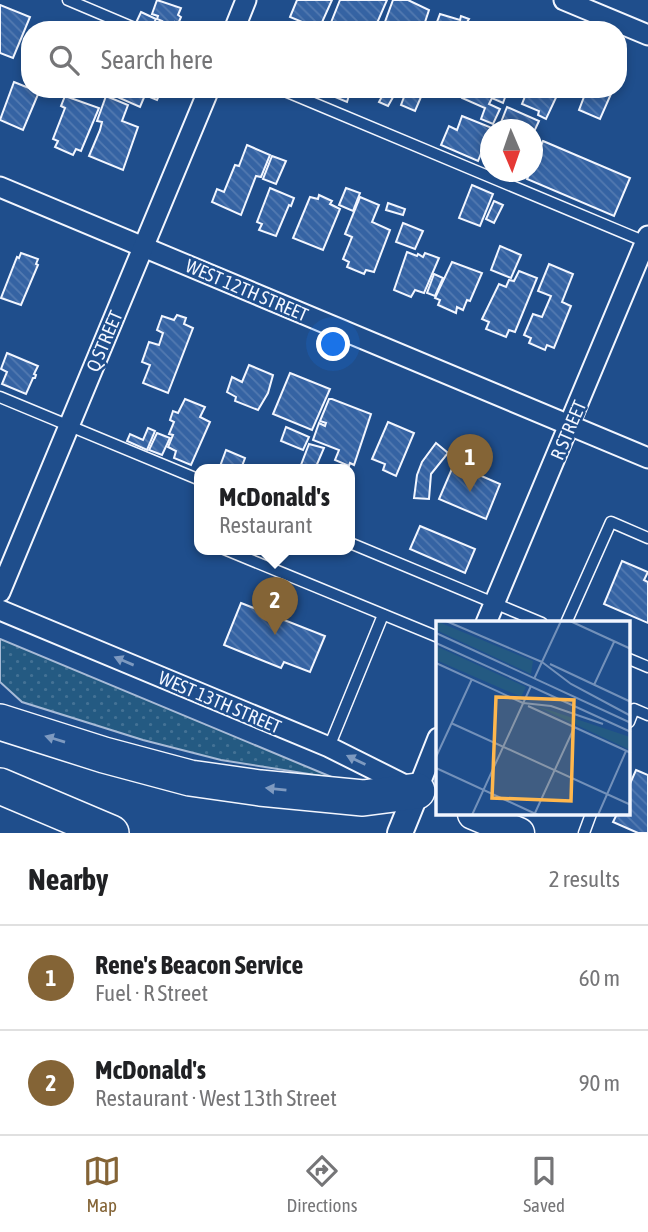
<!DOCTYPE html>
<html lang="en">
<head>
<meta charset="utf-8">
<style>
  body { margin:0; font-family:"Asap Condensed",sans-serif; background:#f6f6f6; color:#202124 }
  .compass { position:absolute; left:480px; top:119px; width:63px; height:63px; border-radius:50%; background:#fff; box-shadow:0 4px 10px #0003; rotate:178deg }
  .you { position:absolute; left:334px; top:345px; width:24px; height:24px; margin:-18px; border:5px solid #fff; border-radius:50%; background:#1a73e8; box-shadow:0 0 0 10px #1a73e833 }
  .badge { display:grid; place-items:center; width:46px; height:46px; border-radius:50%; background:#846436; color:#fff; font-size:23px; font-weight:700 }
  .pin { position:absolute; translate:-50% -58px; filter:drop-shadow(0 2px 4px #0008) }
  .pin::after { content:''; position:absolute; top:37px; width:24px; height:21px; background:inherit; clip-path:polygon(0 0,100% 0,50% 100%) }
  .popup { position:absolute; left:194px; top:464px; width:161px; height:91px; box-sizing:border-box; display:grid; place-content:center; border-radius:14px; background:#fff; filter:drop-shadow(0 2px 5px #0005); font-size:23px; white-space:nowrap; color:#757577 }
  .popup b { font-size:26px; color:#202124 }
  .popup::after { content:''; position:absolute; left:50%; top:100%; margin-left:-14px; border:14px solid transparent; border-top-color:#fff }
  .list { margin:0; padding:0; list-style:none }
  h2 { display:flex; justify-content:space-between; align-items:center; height:91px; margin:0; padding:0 28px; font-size:30px }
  h2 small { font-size:23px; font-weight:400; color:#757577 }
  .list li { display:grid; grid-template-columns:46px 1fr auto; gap:21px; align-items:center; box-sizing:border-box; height:105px; padding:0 28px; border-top:2px solid #e0e0e0 }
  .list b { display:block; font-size:26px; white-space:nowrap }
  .list p { margin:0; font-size:23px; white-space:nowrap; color:#757577 }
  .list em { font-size:23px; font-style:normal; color:#757577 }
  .icon { flex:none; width:38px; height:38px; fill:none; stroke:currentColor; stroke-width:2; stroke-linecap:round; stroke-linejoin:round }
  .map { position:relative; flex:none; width:648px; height:833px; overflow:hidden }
  .search { position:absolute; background:#fff; box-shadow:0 4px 10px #0003; left:21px; right:21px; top:21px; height:77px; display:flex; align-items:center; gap:18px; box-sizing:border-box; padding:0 24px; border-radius:28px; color:#757577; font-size:26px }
  .sheet { height:301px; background:#fff }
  nav { display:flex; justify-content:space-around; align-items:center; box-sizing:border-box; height:98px; border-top:2px solid #e0e0e0; background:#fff; font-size:19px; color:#757577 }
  nav a { display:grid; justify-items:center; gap:4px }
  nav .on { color:#846436 }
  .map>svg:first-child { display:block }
  .grass { fill:url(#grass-dots); stroke:#a8bbd7; stroke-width:2 }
  .building { fill:url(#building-back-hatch); stroke:#f2f6ff; stroke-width:2 }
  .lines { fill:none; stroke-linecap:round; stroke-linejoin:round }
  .service-casing { stroke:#f2f6ff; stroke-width:13 }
  .minor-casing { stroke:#f2f6ff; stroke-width:23 }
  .tertiary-casing { stroke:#f2f6ff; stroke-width:28 }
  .primary-casing { stroke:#f2f6ff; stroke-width:33 }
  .motorway-casing { stroke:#f2f6ff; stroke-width:38 }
  .service { stroke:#1f4e8c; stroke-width:10 }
  .minor { stroke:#1f4e8c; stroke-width:19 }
  .tertiary { stroke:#1f4e8c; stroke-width:24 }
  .primary { stroke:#1f4e8c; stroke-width:30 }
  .motorway { stroke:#1f4e8c; stroke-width:35 }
  .oneway { fill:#7e9ac0 }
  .labels { text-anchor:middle; stroke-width:5; stroke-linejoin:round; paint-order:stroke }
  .street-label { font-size:19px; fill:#f2f6ff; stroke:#1f4e8c }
  .inset-road { fill:none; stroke:#7391ba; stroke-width:2 }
  .view { fill:#ffb74d; fill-opacity:0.15; stroke:#ffb74d; stroke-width:3.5 }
  .inset-edge { fill:none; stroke:#f2f6ff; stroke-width:3.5 }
</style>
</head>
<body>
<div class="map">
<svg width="648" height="833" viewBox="0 0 648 833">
  <defs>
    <pattern id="grass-dots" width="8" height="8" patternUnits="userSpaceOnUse" patternTransform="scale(1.75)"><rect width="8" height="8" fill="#245a82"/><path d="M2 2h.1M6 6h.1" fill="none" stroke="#447295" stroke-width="1.8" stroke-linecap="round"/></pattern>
    <pattern id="building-back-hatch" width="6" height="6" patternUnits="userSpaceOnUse" patternTransform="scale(1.75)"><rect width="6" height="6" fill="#3563a3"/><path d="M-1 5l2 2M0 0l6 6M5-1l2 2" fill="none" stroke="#537ab1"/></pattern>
  </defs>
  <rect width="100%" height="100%" fill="#1f4e8c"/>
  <path class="grass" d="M0 639 334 778 221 760 143 740 22 702 0 682Z"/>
  <g class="building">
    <path d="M157 0 181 8 178 15 181 17 178 24 175 22 172 29 160 24 162 21 157 19 158 16 152 14Z"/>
    <path d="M297 0H332L319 29 290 17Z"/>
    <path d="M340 0H387L374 30H340L330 25Z"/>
    <path d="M393 0H408L429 10 423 28 412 25 410 30H382Z"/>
    <path d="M0 5 30 17 13 58 0 53Z"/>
    <path d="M141 12 156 19 150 30 135 25Z"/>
    <path d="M440 14 460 20 461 16 469 19 467 22 480 27 479 30H434Z"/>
    <path d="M14 82 39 92 23 130 0 120Z"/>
    <path d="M107 89H162L157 100 145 95 140 107 106 92Z"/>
    <path d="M316 89H351L347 102Z"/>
    <path d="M386 89 397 90 388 106 379 102Z"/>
    <path d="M407 89 424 90 415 111 401 105Z"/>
    <path d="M465 89H508L503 103 492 98 489 104 500 109 493 124 481 119 485 108 462 98Z"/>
    <path d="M528 89H560L546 119 538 115 539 111 522 104Z"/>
    <path d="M587 89H601L611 94 600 119 579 110Z"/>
    <path d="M65 96 99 108 81 151 76 149 73 155 55 147 58 141 53 139 65 108 61 106Z"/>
    <path d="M106 96 128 105 122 121 138 127 123 170 89 156 100 130 102 122 97 121Z"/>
    <path d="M507 107 539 121 532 136V130H498Z"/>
    <path d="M462 116 492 128 478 161 441 145 449 126 457 130Z"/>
    <path d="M543 141 630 178 614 216 527 179 530 172H532V166Z"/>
    <path d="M247 145 270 155 261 177 256 176 241 215 212 202 217 189 224 192 235 165 239 166Z"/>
    <path d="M272 156 286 161 276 184 263 179Z"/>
    <path d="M472 185 493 194 480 226 459 218Z"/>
    <path d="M270 188 294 198 291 206 289 205 276 236 259 230 262 224 257 222Z"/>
    <path d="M346 188 360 193 353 211 339 205Z"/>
    <path d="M319 195 332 201 330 204 340 209 323 250 293 238 310 197 318 199Z"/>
    <path d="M360 197 379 205 372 222 390 230 374 272 366 270 364 274 347 267 349 262 343 259 352 237 345 234Z"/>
    <path d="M494 201 503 205 494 223 486 219Z"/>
    <path d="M388 203 405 209 403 215 386 210Z"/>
    <path d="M403 223 423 231 415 249 396 242Z"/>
    <path d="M500 246 521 255 511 278 491 270Z"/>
    <path d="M407 252 417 256 418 254 423 257 425 253 439 258 424 293 415 290 411 297 394 290Z"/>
    <path d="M21 253 38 259 36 264 38 265 21 305 1 298 17 257 19 258Z"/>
    <path d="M452 262 482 273 470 301 467 300 463 310 457 307 456 313 438 305 440 300 435 298Z"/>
    <path d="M549 264 573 274 562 302 571 306 554 348 547 345 545 350 529 343 531 338 524 335 533 314 542 317 551 296 538 291Z"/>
    <path d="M519 271 537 278 515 332 509 330 506 337 486 329 489 322 482 319 499 284 506 287 509 280 514 281Z"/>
    <path d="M434 274 443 278 435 296 427 293Z"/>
    <path d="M177 315 186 318 184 324 193 328 168 393 143 383 150 365 142 362 149 342 159 345 163 333 157 330 162 316 174 320Z"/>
    <path d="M7 353 38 366 34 374 36 375 35 378H33L26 394 2 384 7 372 1 369Z"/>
    <path d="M249 365 273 375 268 393 258 410 235 401 236 397 227 392 232 377 242 382Z"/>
    <path d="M290 373 330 389 312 430 273 414Z"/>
    <path d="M185 399 205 407 200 417 210 422 191 465 174 458 176 451 168 447 173 435 169 434 174 422 170 420 173 411 178 413Z"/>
    <path d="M329 399H332L371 414 354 465 350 463 349 466 335 460 339 450 313 440 319 423 325 426 326 423 320 421Z"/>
    <path d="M388 422 414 433 396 476 383 470 385 464 372 459Z"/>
    <path d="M286 427 309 437 303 450 281 441Z"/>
    <path d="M148 428 155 431 147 450 127 441 130 434 143 440Z"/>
    <path d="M157 433 170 438 162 455 149 450Z"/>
    <path d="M436 443 448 453 431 474 429 499 414 498 417 475 422 462Z"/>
    <path d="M309 444 324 448 315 469H305L301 465Z"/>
    <path d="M226 450 245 458 241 469H219Z"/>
    <path d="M454 464 500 484 486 519 439 499Z"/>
    <path d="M420 526 475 549 465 573 410 549Z"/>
    <path d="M622 561 648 572 644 580 648 582V623L604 604Z"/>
    <path d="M241 603 325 636 310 672 284 662 281 668 224 645Z"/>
    <path d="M636 770 648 775V833H638L613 822 617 814H629V786Z"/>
  </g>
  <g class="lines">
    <g class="service-casing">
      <g id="service">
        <path d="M68 0 139 30"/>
        <path d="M280 89 648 243"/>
        <path d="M0 397 200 480"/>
        <path d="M350 543 542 623"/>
        <path d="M224 549 438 637"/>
        <path d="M566 623 611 522 648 538"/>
        <path d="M629 659 648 667"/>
        <path d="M629 722 634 709 648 715"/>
        <path d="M329 747 383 615"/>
        <path d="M584 833 591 814"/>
      </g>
    </g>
    <g class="minor-casing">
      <g id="minor">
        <path d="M564 0 648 35"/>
        <path d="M234 30 246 0"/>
        <path d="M0 187 648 458"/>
        <path d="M0 592 209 89"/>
        <path d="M0 610 329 747 417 791 438 738"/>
        <path d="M486 623 648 236"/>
      </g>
    </g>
    <g class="tertiary-casing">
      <path id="tertiary" d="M400 833 417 791"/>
    </g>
    <g class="primary-casing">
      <path id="primary" d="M473 814 519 833"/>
    </g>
    <g class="motorway-casing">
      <g id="motorway">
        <path d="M0 722 104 755 190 778 260 788 363 798 417 791"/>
        <path d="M0 786 111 833"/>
      </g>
    </g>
    <use href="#service" class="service"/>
    <use href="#minor" class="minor"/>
    <use href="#tertiary" class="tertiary"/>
    <use href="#primary" class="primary"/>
    <use href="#motorway" class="motorway"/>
  </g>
  <defs><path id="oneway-solid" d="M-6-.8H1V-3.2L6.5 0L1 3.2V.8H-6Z" transform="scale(1.75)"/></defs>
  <g class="oneway">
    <use href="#oneway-solid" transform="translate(124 661) rotate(-157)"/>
    <use href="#oneway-solid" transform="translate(55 739) rotate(-163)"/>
    <use href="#oneway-solid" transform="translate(356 760) rotate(-154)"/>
    <use href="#oneway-solid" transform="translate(276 789) rotate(-174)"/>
  </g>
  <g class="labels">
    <g class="street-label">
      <text transform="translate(247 290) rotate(23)" y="7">WEST 12TH STREET</text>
      <text transform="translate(104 341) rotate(-67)" y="7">Q STREET</text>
      <text transform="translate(568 430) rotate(-67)" y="7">R STREET</text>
      <text transform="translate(220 702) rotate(23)" y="7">WEST 13TH STREET</text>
    </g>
  </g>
  <g transform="translate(436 621)">
    <rect width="194" height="194" fill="#1f4e8c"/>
    <path d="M0 0 97 40 95 53 0 9ZM0 25 90 66 85 76 0 39ZM98 84 194 116V129Z" fill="#245a82"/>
    <path class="inset-road" d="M10 0 106 41M134 0 195 28M0 12 195 102M0 22 195 111M106 41 135 63 195 95M0 42 87 82M114 43 195 81M98 58 125 0M158 64 178 21M87 82 115 85 167 103M92 85 195 132M15 102 195 184M0 136 36 58M0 147 102 194M99 192 138 107M36 194 95 65M162 194 190 130"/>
    <path class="view" d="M60 76 138 79 135 180 56 177Z"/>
    <rect width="194" height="194" class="inset-edge"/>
  </g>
</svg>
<svg class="compass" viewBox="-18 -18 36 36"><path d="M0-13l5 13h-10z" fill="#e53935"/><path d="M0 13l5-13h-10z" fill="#757577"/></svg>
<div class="you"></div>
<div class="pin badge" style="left:470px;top:492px">1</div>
<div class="pin badge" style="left:275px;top:635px">2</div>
<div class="popup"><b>McDonald's</b>Restaurant</div>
<div class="search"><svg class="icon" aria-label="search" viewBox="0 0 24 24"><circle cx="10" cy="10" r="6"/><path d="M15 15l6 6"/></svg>Search here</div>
</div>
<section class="sheet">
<h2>Nearby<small>2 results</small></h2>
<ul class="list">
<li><span class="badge">1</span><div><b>Rene's Beacon Service</b><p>Fuel · R Street</p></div><em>60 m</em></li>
<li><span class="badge">2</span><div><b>McDonald's</b><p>Restaurant · West 13th Street</p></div><em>90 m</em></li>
</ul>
</section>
<nav>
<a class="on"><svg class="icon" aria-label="map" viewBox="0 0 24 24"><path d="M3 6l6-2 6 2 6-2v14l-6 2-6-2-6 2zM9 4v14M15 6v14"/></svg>Map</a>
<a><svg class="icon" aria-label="directions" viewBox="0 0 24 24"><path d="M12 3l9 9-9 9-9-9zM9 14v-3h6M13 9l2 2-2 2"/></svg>Directions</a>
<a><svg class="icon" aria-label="saved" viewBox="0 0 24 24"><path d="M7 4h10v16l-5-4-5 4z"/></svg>Saved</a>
</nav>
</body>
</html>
